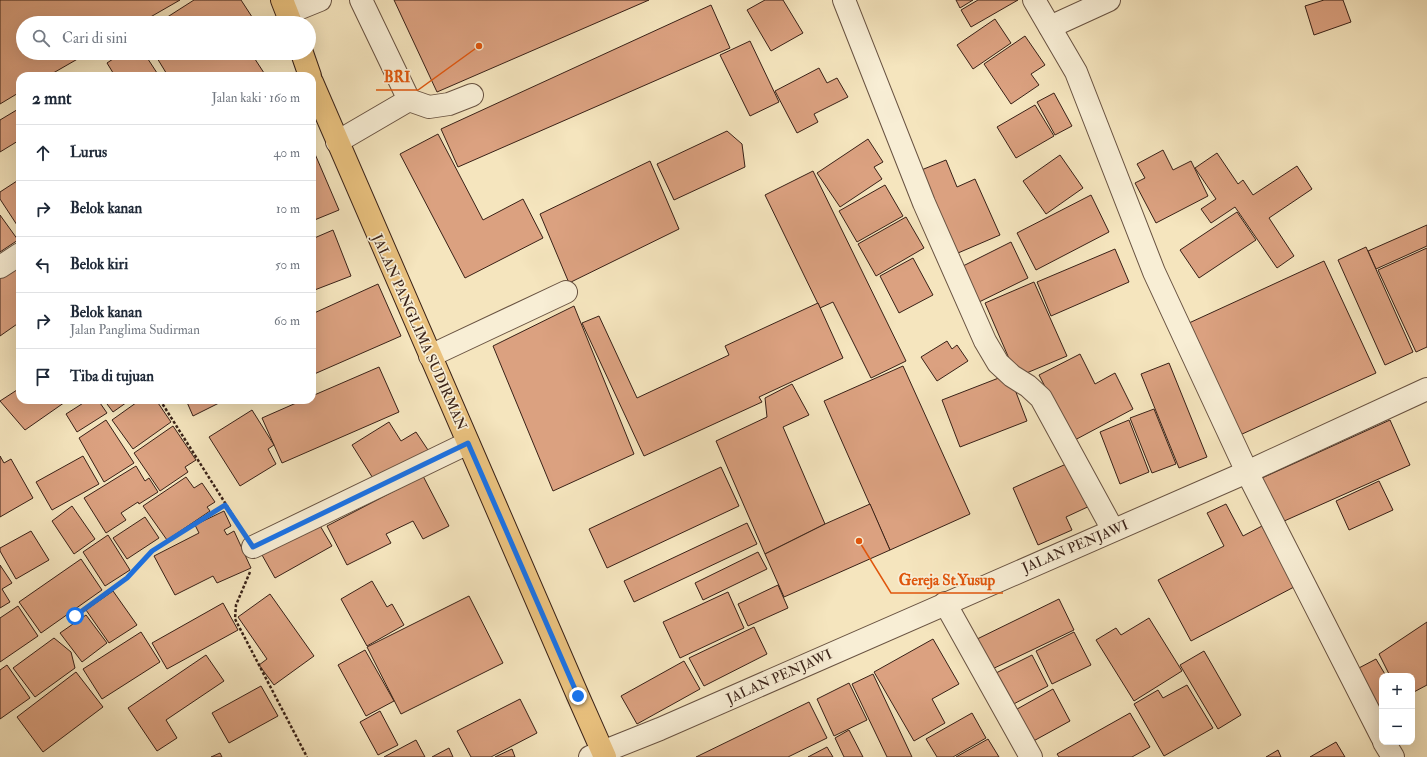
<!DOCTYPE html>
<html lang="id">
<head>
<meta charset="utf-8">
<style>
  body { margin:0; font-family:"IM FELL Double Pica",serif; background:#f2f2f3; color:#1f2937 }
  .controls { position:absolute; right:12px; bottom:12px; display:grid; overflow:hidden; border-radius:8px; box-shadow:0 4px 16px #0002 }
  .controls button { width:36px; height:36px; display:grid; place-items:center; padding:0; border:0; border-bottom:1px solid #e0e1e3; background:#fff; color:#1f2937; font:20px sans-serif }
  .stop { position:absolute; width:12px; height:12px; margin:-9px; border:3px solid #1a73e8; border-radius:50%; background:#fff }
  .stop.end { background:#1a73e8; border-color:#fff; box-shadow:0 1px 4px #0008 }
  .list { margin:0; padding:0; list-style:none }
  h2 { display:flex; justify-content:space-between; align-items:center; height:52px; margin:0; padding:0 16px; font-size:17px }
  h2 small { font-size:13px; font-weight:400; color:#747a83 }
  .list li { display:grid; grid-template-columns:26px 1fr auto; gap:12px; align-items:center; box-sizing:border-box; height:56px; padding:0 16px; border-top:1px solid #e0e1e3 }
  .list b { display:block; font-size:15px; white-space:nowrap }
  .list p { margin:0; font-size:13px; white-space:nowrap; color:#747a83 }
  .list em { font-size:13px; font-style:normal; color:#747a83 }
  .icon { flex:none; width:22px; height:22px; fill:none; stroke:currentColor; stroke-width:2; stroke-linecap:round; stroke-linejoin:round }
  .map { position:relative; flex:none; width:1427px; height:757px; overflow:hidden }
  .search { position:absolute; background:#fff; box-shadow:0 4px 16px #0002; left:16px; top:16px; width:300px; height:44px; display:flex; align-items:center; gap:10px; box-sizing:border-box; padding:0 14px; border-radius:22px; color:#747a83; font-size:15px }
  .panel { position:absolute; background:#fff; box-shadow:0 4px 16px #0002; left:16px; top:72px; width:300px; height:332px; border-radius:12px }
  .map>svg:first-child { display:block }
  .building { fill:#dba180; stroke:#392117 }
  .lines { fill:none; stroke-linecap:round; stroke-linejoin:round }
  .minor-casing { stroke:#685241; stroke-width:24 }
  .major-casing { stroke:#392117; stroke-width:24 }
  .path { stroke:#392117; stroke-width:2.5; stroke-dasharray:3 2; stroke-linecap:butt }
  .minor { stroke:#f8eed5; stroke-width:22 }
  .major { stroke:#eac27f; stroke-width:22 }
  .route { stroke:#1a73e8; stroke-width:5 }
  .labels { text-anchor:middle; stroke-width:3.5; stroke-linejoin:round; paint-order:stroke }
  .street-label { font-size:14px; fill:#392117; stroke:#f8eed5 }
  .leader { fill:none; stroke:#df560d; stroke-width:1.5 }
  .callout-dot { fill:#df560d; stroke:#f8eed5; stroke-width:1.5 }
  .callout-label { font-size:15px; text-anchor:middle; font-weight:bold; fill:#df560d; stroke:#f8eed5; stroke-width:3.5; stroke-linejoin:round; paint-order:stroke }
</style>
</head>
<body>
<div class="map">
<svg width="1427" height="757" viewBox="0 0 1427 757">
  <rect width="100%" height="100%" fill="#f5e5be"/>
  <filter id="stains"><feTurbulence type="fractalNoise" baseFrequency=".005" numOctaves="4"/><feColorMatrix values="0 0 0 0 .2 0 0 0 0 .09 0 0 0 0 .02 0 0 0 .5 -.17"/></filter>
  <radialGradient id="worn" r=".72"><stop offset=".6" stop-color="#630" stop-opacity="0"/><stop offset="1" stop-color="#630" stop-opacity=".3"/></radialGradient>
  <g class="building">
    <path d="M0 0H180L140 23H23V53H88L48 76H20V92L0 104Z"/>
    <path d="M194 0H241L256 23H158Z"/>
    <path d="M394 0H649L437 92Z"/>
    <path d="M765 0H783L803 33 771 51 747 10Z"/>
    <path d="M956 0H973L960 8Z"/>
    <path d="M978 0H1018L971 27 961 10Z"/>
    <path d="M1324 0H1343L1351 22 1314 35 1305 6Z"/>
    <path d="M711 5 730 48 458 167 441 129Z"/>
    <path d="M995 19 1011 43 973 69 957 45Z"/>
    <path d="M1025 36 1045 65 1031 74 1039 85 1011 104 984 64Z"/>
    <path d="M750 41 779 102 750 116 720 55Z"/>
    <path d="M122 53H144L159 76H115L107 63Z"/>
    <path d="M154 53H251L266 76H168Z"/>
    <path d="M819 68 827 83 837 78 848 97 814 114 818 122 797 133 775 91Z"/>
    <path d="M1054 93 1072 126 1055 135 1037 102Z"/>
    <path d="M1035 105 1054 136 1016 158 997 127Z"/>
    <path d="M20 108V144L18 141 0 152V120Z"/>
    <path d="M727 131 742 144 745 167 674 200 657 164Z"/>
    <path d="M438 134 483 220 523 199 543 238 465 278 400 154Z"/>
    <path d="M868 139 883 162 874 167 882 179 840 207 817 173Z"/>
    <path d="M312 147 339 210 312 221Z"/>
    <path d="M1163 150 1173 170 1191 161 1208 196 1156 223 1135 183 1145 178 1137 164Z"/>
    <path d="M1217 153 1238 184 1243 180 1253 195 1297 166 1312 189 1269 218 1294 256 1277 268 1235 207 1211 223 1201 209 1216 199 1195 168Z"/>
    <path d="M1060 155 1083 188 1046 214 1023 181Z"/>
    <path d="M946 160 957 187 975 179 1000 235 951 256 914 173Z"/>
    <path d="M650 161 679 229 569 283 540 214Z"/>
    <path d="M813 171 906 361 871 378 833 302 820 308 765 195Z"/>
    <path d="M20 179V223L17 225 0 199V192Z"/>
    <path d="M885 185 903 216 857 242 839 211Z"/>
    <path d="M1091 195 1109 232 1036 270 1017 233Z"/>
    <path d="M1237 212 1256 240 1199 278 1180 250Z"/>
    <path d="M0 215 18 240 0 252Z"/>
    <path d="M906 217 924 248 876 276 858 244Z"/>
    <path d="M1427 225V246L1376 269 1368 251Z"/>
    <path d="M333 230 351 276 312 291V239Z"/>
    <path d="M1011 242 1028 278 975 304 957 269Z"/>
    <path d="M1366 247 1413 352 1385 365 1338 260Z"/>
    <path d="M1427 248V347L1416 352 1378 270Z"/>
    <path d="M1115 249 1129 282 1051 316 1037 282Z"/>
    <path d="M20 256V322L0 336V270Z"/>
    <path d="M913 258 933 295 899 313 880 276Z"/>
    <path d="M1324 261 1376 373 1240 435 1189 323Z"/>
    <path d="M1034 282 1067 356 1017 377 985 303Z"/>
    <path d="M378 284 401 336 312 375V314Z"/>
    <path d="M818 303 843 358 759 397 762 402 644 456 582 323 599 316 637 398 729 355 725 346Z"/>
    <path d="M574 306 634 454 553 491 493 346Z"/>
    <path d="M947 341 952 349 957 345 968 361 937 381 921 357Z"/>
    <path d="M1080 354 1095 384 1115 373 1133 409 1073 441 1039 375Z"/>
    <path d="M1169 363 1207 457 1179 468 1141 374Z"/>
    <path d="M903 366 970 514 890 550 824 401Z"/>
    <path d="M379 367 399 412 282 463 262 418 303 400H312V396Z"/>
    <path d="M1009 374 1027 421 960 447 942 400Z"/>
    <path d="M792 384 809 415 783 427 825 524 765 554 716 441 767 417 765 398Z"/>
    <path d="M20 388V400H68L25 430 0 401Z"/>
    <path d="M88 400H98L107 413 77 432 66 414Z"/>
    <path d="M104 400H130L113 412Z"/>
    <path d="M140 400H156L171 422 133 449 112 420Z"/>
    <path d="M186 400H225L193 416Z"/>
    <path d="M1154 409 1176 464 1152 473 1130 418Z"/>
    <path d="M252 410 274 445 268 449 276 464 240 486 209 437Z"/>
    <path d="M106 420 134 463 104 482 79 438Z"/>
    <path d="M1129 420 1149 472 1120 484 1100 432Z"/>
    <path d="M1390 420 1410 465 1282 522 1262 478Z"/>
    <path d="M389 422 401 441 416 432 428 450 376 483 352 445Z"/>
    <path d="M173 426 196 460 185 467 188 472 160 491 134 453Z"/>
    <path d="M0 456 4 463 11 459 33 498 0 517Z"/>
    <path d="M83 456 99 484 52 510 36 482Z"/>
    <path d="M1075 460 1094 504 1066 517 1072 530 1038 545 1013 488Z"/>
    <path d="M136 466 145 481 149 478 158 492 139 504 138 502 121 513 126 520 106 533 84 498Z"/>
    <path d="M721 467 739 506 607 568 589 529Z"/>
    <path d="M423 476 449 526 423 539 413 521 386 534 391 543 347 565 327 526Z"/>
    <path d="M186 477 194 488 202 483 215 502 207 507 210 511 167 540 143 506Z"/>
    <path d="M1379 481 1393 510 1349 530 1336 501Z"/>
    <path d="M870 504 890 550 784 597 765 554 825 524Z"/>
    <path d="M1226 504 1243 536 1262 526 1294 587 1191 641 1158 580 1224 546 1207 513Z"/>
    <path d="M72 506 95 539 74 554 52 521Z"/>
    <path d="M224 511 231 526 224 530 227 535 234 531 251 568 217 583 213 576 175 595 154 556 199 533 195 525Z"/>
    <path d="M145 517 159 538 127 559 113 538Z"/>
    <path d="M747 523 757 544 634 602 624 581Z"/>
    <path d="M319 524 332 546 275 578 262 555Z"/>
    <path d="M31 531 49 560 16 579 0 551V548Z"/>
    <path d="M108 535 130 570 105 586 83 552Z"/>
    <path d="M758 552 767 569 703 600 695 583Z"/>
    <path d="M81 559 102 590 41 633 19 602Z"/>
    <path d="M0 565 12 583 2 589 10 602 0 608Z"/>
    <path d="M372 581 387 607 392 604 404 625 367 646 341 599Z"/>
    <path d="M778 585 788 608 748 626 738 604Z"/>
    <path d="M113 591 137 625 109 643 86 610Z"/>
    <path d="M728 592 744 628 680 658 663 622Z"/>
    <path d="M270 594 314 656 274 685 259 665 267 659 238 617Z"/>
    <path d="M469 596 503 663 401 714 367 647Z"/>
    <path d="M1059 599 1074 630 986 672 971 642Z"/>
    <path d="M223 603 238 630 167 669 152 643Z"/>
    <path d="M18 606 38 636 0 662V618Z"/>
    <path d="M86 615 107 643 82 662 60 633Z"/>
    <path d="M1149 618 1182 671 1134 701 1096 640 1116 628 1121 635Z"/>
    <path d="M1427 622V685L1412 693V676H1390L1379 654Z"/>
    <path d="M754 627 767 654 704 686 689 658Z"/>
    <path d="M141 632 160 662 102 699 83 669Z"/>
    <path d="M1074 632 1091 665 1052 684 1036 651Z"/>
    <path d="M54 638 71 652 75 668 35 697 13 668Z"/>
    <path d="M933 639 959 684 932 699 945 723 914 741 874 672Z"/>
    <path d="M365 650 394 701 366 716 338 665Z"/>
    <path d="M1204 651 1241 715 1218 729 1180 665Z"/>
    <path d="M206 655 224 681 166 720 177 738 157 751 128 708Z"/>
    <path d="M1032 655 1048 686 1006 708 990 676Z"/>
    <path d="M1376 659 1386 676H1382V708L1381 709 1357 669Z"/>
    <path d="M684 661 700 689 637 724 621 696Z"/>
    <path d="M7 665 30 698 0 719V670Z"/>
    <path d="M76 672 103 707 43 752 17 717Z"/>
    <path d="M873 674 912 757H887L852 684Z"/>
    <path d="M849 683 867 720 834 736 817 699Z"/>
    <path d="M1187 685 1213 728 1164 756 1134 704 1158 690 1163 698Z"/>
    <path d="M261 686 278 716 229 743 212 713Z"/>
    <path d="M1053 689 1070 721 1028 744 1010 713Z"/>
    <path d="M520 699 537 733 491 757H471L457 731Z"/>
    <path d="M809 702 827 738 788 757H696Z"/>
    <path d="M380 711 398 745 378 755 360 722Z"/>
    <path d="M972 713 986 738 953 757H937L926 739Z"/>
    <path d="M1130 713 1150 747 1132 757H1059L1057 754Z"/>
    <path d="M849 730 863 757H844L835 738Z"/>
    <path d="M988 739 999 757H956Z"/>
    <path d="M416 740 425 757H384Z"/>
    <path d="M1336 742 1345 757H1310Z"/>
    <path d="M827 747 833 757H808Z"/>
    <path d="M449 748 453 757H432Z"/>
    <path d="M512 749 515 757H495Z"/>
    <path d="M1278 750 1281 757H1266Z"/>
    <path d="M220 753 222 757H211Z"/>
  </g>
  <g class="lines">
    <g class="minor-casing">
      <g id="minor">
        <path d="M361 0 409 100 429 107 449 104 472 95"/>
        <path d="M844 0 924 203 985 341 998 363 1012 376 1028 386 1041 398 1113 530"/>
        <path d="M1034 0 1076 72 1154 272 1247 472 1382 737"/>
        <path d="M288 13 320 0"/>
        <path d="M1050 27 1109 0"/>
        <path d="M337 142 409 100"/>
        <path d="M0 267 20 254"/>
        <path d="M430 356 566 292"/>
        <path d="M253 547 468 443"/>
        <path d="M945 603 1031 757"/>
        <path d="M1384 742 1393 757"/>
        <path d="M590 757 660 729 1247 472 1427 389"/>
      </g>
    </g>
    <g class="major-casing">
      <g id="major">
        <path d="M282 0 291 23"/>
        <path d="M302 53 310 76"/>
        <path d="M312 82 578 696 605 757"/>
      </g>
    </g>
    <g class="path">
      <path d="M160 400 239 525"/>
      <path d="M250 572 236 605 235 619 307 757"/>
      <path d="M75 616 127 578 153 551 225 505"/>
    </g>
    <use href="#minor" class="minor"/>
    <use href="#major" class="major"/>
  </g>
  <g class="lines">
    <path class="route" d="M75 616 127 578 152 551 225 505 253 547 468 443 578 696"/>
  </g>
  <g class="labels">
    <g class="street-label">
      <text transform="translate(420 332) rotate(66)" y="5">JALAN PANGLIMA SUDIRMAN</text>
      <text transform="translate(1075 546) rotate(-23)" y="5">JALAN PENJAWI</text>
      <text transform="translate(779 676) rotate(-24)" y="5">JALAN PENJAWI</text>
    </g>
  </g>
  <path class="leader" d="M479 46L418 90H376M859 541L891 593H1003"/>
  <g class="callout-dot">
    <circle cx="479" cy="46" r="4"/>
    <circle cx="859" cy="541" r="4"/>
  </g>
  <g class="callout-label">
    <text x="397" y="82">BRI</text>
    <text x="947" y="585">Gereja St.Yusup</text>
  </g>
  <rect width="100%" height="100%" filter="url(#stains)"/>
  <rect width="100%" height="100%" fill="url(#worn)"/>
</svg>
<div class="controls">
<button>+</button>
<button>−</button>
</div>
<div class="stop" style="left:75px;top:616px"></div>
<div class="stop end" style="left:578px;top:696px"></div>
<div class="search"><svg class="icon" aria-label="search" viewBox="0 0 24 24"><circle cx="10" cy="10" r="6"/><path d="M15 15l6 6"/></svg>Cari di sini</div>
<section class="panel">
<h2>2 mnt<small>Jalan kaki · 160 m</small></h2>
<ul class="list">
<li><svg class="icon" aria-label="ahead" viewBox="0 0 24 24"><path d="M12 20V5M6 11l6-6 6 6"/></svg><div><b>Lurus</b></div><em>40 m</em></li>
<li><svg class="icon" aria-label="right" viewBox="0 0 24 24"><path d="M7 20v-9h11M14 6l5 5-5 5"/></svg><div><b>Belok kanan</b></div><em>10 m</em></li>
<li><svg class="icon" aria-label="left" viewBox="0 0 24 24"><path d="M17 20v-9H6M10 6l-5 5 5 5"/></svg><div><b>Belok kiri</b></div><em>50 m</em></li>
<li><svg class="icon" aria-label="right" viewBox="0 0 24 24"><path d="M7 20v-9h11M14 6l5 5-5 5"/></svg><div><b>Belok kanan</b><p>Jalan Panglima Sudirman</p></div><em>60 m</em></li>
<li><svg class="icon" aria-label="arrive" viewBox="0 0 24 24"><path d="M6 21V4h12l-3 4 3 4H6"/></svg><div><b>Tiba di tujuan</b></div></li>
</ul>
</section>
</div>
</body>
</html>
